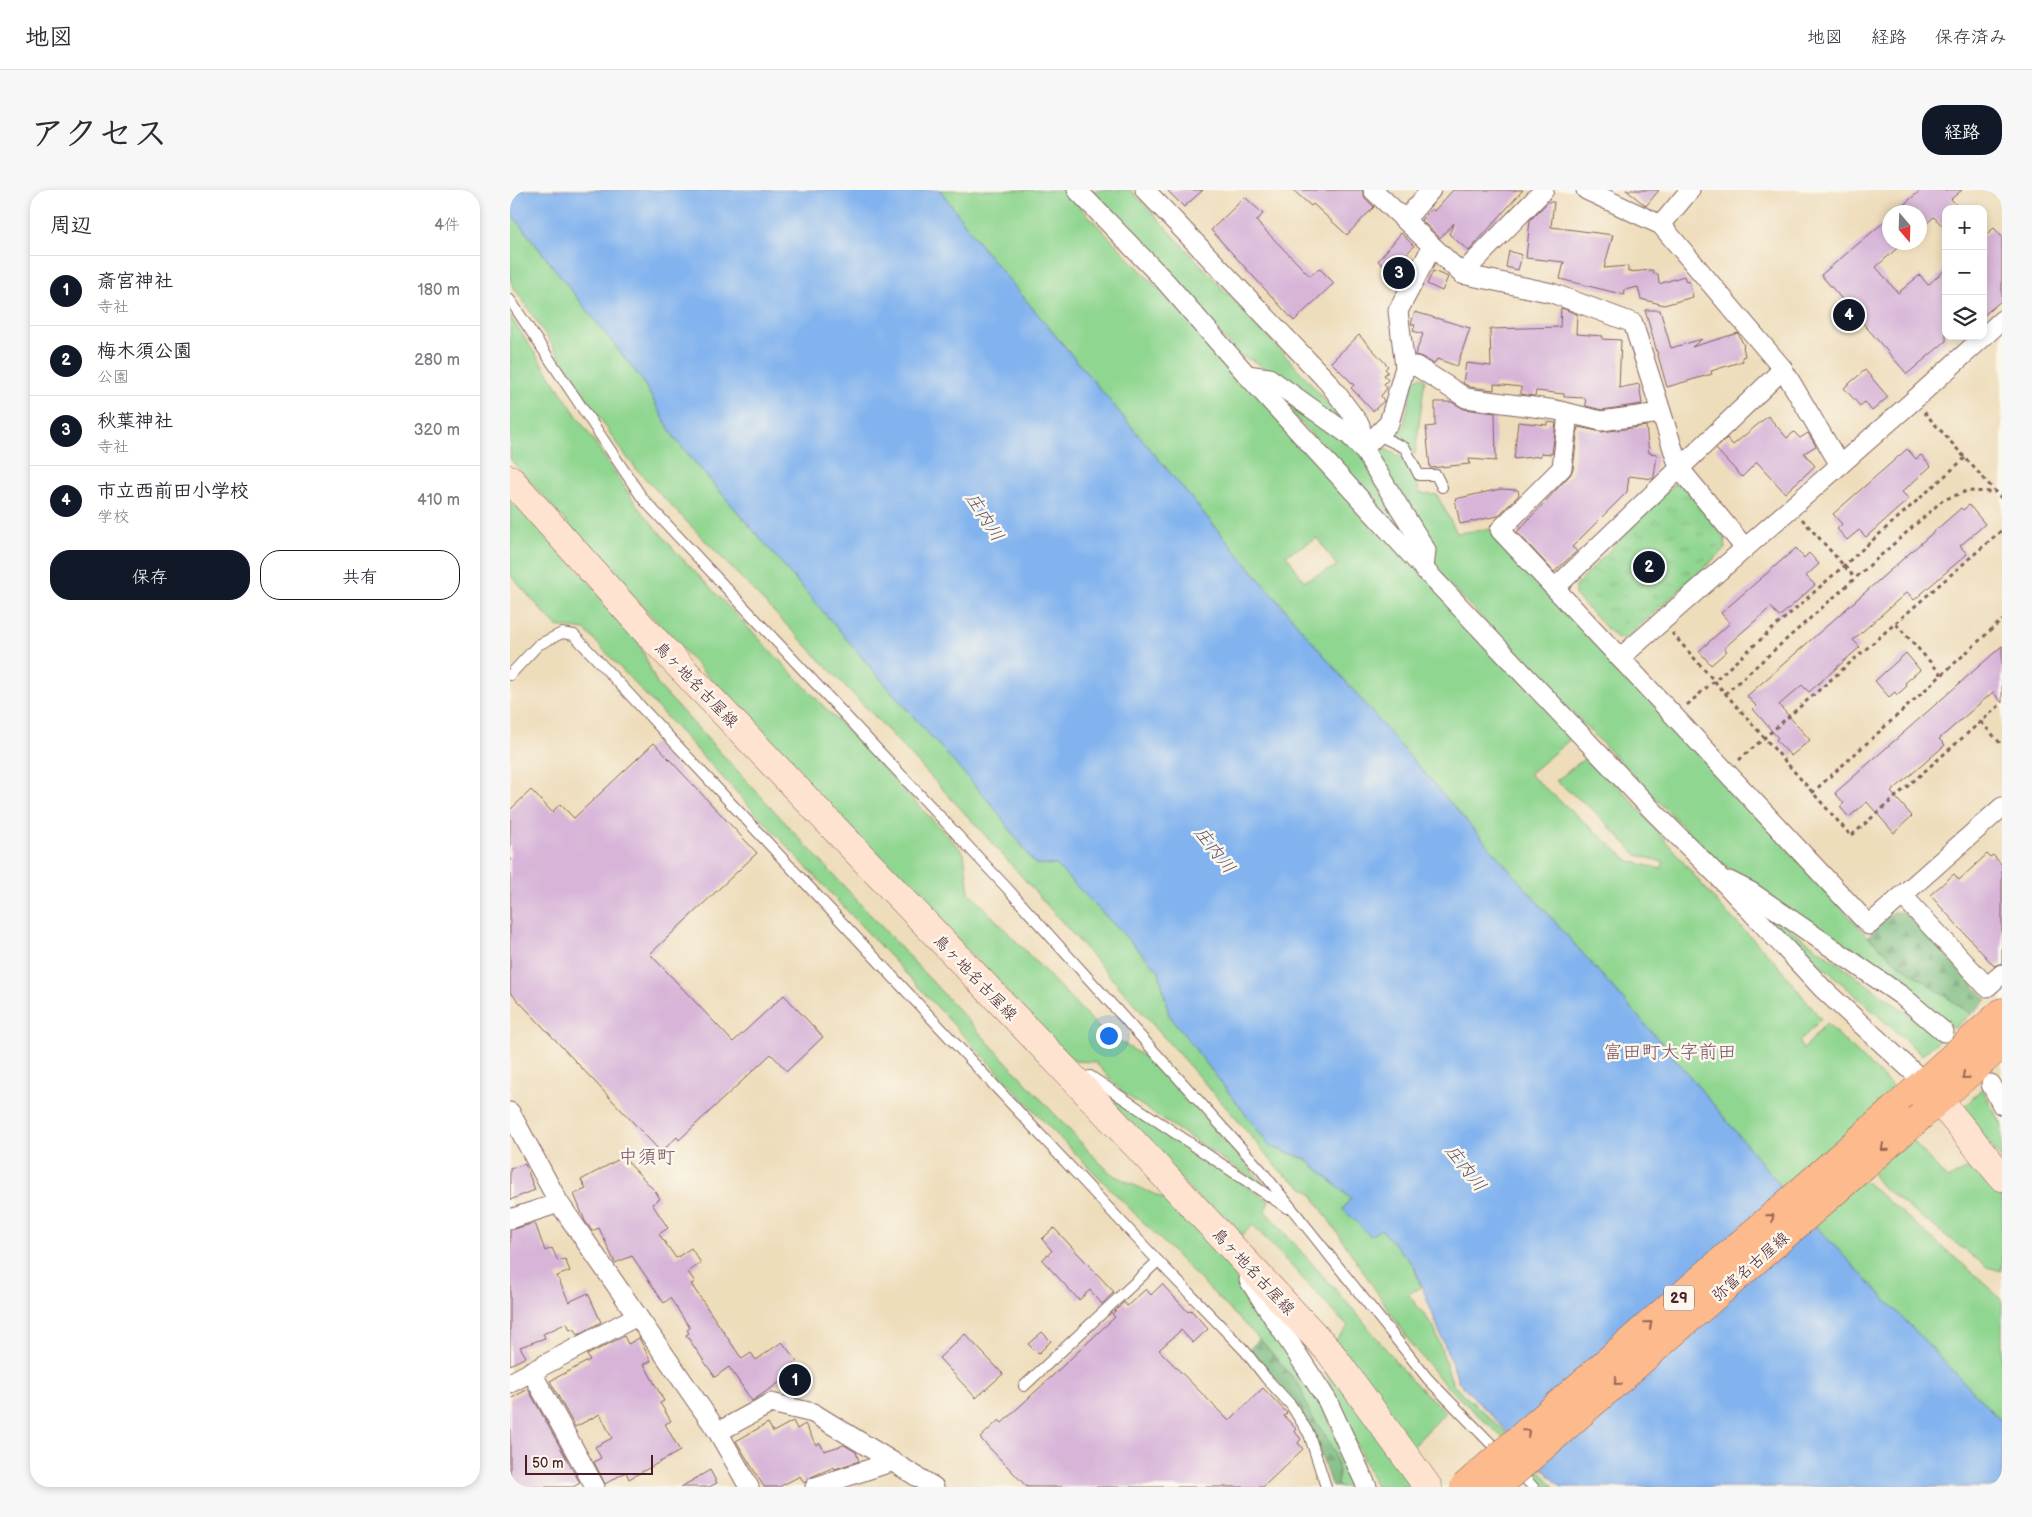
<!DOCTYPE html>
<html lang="ja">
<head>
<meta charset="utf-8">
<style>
  body { margin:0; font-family:"Balsamiq Sans","Klee One",sans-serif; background:#f7f7f7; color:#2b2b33 }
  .controls { position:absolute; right:15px; top:15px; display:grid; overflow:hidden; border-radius:10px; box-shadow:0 2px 8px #0003 }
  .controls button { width:45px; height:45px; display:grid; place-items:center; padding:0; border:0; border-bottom:1px solid #e1e1e2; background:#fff; color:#2b2b33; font:25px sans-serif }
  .compass { position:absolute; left:1372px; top:15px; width:45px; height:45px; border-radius:50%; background:#fff; box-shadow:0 2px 8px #0003; rotate:161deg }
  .scale { position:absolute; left:15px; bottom:12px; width:128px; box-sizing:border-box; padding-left:5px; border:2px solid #4a1f2b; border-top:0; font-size:14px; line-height:18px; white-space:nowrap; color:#4a1f2b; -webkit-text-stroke:4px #fbf7ec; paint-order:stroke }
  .you { position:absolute; left:598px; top:845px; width:18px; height:18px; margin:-12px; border:4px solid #fff; border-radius:50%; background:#1a73e8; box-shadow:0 0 0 8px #1a73e833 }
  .badge { display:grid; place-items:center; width:32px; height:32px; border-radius:50%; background:#111827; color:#fff; font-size:16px; font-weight:700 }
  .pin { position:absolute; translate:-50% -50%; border:2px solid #fff; box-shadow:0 1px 5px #0006 }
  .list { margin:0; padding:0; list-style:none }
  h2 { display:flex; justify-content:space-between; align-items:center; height:65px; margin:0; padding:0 20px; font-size:21px }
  h2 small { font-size:16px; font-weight:400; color:#7c7c81 }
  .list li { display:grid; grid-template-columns:32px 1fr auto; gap:15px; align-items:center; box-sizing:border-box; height:70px; padding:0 20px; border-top:1px solid #e1e1e2 }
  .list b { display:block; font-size:19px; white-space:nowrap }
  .list p { margin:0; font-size:16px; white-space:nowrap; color:#7c7c81 }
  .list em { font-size:16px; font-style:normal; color:#7c7c81 }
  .actions { display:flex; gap:10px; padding:15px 20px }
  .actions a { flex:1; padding:11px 0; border:1px solid #111827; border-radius:20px; text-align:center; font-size:18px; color:#111827 }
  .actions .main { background:#111827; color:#fff }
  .icon { flex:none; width:28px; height:28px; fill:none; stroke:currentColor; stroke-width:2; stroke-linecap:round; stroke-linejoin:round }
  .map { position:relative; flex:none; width:1492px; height:1297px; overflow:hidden; border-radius:20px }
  header { display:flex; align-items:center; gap:30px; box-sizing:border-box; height:70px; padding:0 25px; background:#fff; border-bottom:1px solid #e1e1e2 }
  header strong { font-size:24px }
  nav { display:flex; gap:28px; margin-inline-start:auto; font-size:18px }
  .intro { display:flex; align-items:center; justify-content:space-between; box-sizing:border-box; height:120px; padding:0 30px }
  h1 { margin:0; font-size:35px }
  .button { padding:12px 22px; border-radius:20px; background:#111827; color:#fff; font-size:18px; font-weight:700 }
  main { display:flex; gap:30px; padding:0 30px }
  aside { flex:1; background:#fff; border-radius:20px; box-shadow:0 2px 8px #0003 }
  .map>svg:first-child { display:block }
  .grass { fill:#8fd690; stroke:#6c7a5e; fill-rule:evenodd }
  .forest { fill:url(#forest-firs); stroke:#5e6b52 }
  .park { fill:url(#park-tufts); stroke:#6c7a5e }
  .water { fill:#82b3ee; stroke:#66698c }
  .building { fill:#d7b4d8 }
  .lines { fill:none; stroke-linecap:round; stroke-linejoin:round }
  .lane-casing { stroke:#83625d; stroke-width:12 }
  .street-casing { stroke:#83625d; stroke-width:21 }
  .secondary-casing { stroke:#83625d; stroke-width:29 }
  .primary-casing { stroke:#83625d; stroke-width:29 }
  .path { stroke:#83625d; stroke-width:3; stroke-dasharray:4 4; stroke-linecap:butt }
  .lane { stroke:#fff; stroke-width:10 }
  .street { stroke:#fff; stroke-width:19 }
  .secondary { stroke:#fee3d1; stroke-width:28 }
  .primary { stroke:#fcba8d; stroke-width:28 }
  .primary-bridge-casing { stroke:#83625d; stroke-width:29; stroke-linecap:butt }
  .primary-bridge { stroke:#fcba8d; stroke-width:28 }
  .oneway { stroke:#9a6557 }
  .labels { text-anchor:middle; stroke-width:5; stroke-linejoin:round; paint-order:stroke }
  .shield { fill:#fbf7ec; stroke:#7f6065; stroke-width:1 }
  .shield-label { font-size:15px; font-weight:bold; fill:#4a1f2b }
  .street-label { font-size:16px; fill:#4a1f2b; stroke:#fbf7ec }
  .water-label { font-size:18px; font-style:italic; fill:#5e536f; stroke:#fbf7ec }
  .quarter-label { font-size:19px; fill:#7b5368; stroke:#fbf7ec }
</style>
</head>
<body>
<header>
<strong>地図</strong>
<nav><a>地図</a><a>経路</a><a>保存済み</a></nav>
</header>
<div class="intro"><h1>アクセス</h1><a class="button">経路</a></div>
<main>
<aside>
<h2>周辺<small>4件</small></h2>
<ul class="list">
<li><span class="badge">1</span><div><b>斎宮神社</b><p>寺社</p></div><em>180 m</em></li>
<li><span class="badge">2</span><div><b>梅木須公園</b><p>公園</p></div><em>280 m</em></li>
<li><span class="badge">3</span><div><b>秋葉神社</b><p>寺社</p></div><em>320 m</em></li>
<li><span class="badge">4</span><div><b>市立西前田小学校</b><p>学校</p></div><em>410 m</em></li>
</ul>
<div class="actions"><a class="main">保存</a><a>共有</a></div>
</aside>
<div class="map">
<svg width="1492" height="1297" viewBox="0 0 1492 1297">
  <defs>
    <pattern id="forest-firs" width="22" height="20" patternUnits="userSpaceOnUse" patternTransform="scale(1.25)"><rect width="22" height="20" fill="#73b77a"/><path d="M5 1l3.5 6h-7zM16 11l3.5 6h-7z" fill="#609464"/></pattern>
    <pattern id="park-tufts" width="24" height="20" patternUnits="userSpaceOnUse" patternTransform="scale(1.25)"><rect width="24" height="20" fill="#8fd690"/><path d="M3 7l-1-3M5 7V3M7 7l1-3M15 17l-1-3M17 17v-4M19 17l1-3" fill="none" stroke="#7db77c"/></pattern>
  </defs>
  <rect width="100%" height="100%" fill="#fbf7ec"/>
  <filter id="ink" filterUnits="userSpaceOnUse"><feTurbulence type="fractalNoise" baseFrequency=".02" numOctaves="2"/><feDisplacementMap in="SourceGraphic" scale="10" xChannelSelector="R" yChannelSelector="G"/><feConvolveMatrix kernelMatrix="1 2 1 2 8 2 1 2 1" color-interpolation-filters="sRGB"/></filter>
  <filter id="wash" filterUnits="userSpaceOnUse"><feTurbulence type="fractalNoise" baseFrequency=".0096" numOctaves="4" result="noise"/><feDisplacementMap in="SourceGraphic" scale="20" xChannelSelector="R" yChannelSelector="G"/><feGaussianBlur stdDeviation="1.12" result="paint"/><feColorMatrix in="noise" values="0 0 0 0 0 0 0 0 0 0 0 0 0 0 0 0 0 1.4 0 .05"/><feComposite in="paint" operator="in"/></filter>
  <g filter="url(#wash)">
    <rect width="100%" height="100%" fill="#edb"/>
    <g class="grass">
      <path d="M430 0H554L758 214 1063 547 1019 584 1119 671 1151 679 1154 672 1127 665 1083 620 1046 591 1079 565 1123 612 1210 716 1262 768 1311 829 1289 852 1293 860 1316 833 1385 899 1369 913 1437 989 1467 974 1492 1007V1081L1477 1077 1372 997 1333 944 1337 976 1476 1094 1492 1111V1232L1293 1023 1168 872 887 552 701 332 475 61ZM807 348 827 376 794 391 776 365Z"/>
      <path d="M577 0H621L798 190 844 246 746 172 729 165Z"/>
      <path d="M0 22 132 190 165 249 393 515 483 616 525 674 546 675 649 781 659 825 760 956 796 969 841 1009 833 1020 871 1039 904 1076 911 1097 898 1104 924 1137 943 1195 1002 1248 1044 1297H1036L993 1248 937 1197 904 1158 801 1003 771 982 728 931 475 645 370 532 128 281 109 257 0 91Z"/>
      <path d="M0 126 128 317 167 363 454 663 459 702 589 838 650 877 759 1000 613 903 585 872 564 871C374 673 182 475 0 269Z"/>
      <path d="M910 187 915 189 905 265 897 253 884 248 894 234 904 190Z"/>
      <path d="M755 194 851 264 908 360Z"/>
      <path d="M873 258 898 270 910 303 927 305 947 343 982 339 1357 746 1386 772 1461 824 1443 839 1394 799 1202 667 936 391 869 271Z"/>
      <path d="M0 303 125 444 147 494 589 972 603 985 678 1020 710 1055 810 1210 848 1297H829L827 1294 829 1281 816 1246 800 1224 790 1196 757 1157 542 940 75 440 46 436 0 385Z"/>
      <path d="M1234 706 1397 823 1431 849 1412 865Z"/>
      <path d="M1472 898 1492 935V970L1454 918Z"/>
      <path d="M604 907 759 1011 755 1021 848 1125 900 1189 936 1222 899 1260 822 1153 838 1137 743 1035 726 1051 601 911Z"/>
      <path d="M806 1158 906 1297H866L823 1203Z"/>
    </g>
    <g class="forest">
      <path d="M1383 722H1395L1477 810 1461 824 1386 772 1358 746Z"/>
      <path d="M749 1149 790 1196 800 1224 816 1246 824 1263 829 1281 827 1294 829 1297H822L803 1243 785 1212 740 1159Z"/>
    </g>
    <path class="park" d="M1164 294 1173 295 1215 348V359L1116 448 1107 449 1065 405V396Z"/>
    <path class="water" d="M0 0H430L475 61 701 332 887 552 1168 872 1293 1023 1492 1232V1297H1051L949 1192 904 1076 871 1039 860 1046 833 1019 841 1008 796 969 760 956 659 825 649 781 546 675 525 674 483 616 393 515 165 249 132 190 0 22Z"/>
    <g id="blocks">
      <g class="building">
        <path d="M657 0H693L674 17Z"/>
        <path d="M783 0H852L855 8 864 17 837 45 803 14 801 16Z"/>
        <path d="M943 0H1013L959 61 939 44 944 33 930 48 911 30 922 19 924 21Z"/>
        <path d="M1116 0H1149L1136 16Z"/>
        <path d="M1411 0H1452L1441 9 1450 19H1436V40L1424 27 1410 39V22H1385Z"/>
        <path d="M735 7 753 24 746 31 800 86 809 78 824 93 784 131 701 40Z"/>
        <path d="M1038 12H1044L1041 37 1103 45 1094 78 1118 76V82L1143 80V84H1148L1149 94 1174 86 1176 92 1179 91 1183 107 1154 115 1131 109 1128 97 1114 100 1115 105 1050 89 1054 72 1016 68 1020 30Z"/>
        <path d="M1380 27V52H1394L1366 77 1388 103 1410 85 1418 95 1436 79V151L1397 184 1311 85Z"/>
        <path d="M1484 38 1492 47V110L1473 126V47Z"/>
        <path d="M891 43 904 56 880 81 878 80 868 71Z"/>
        <path d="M999 61 1012 65 1008 80 996 77Z"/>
        <path d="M923 81 938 87 932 101 917 94Z"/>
        <path d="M1051 118 1067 124 1066 144 1093 146 1092 149 1111 150 1109 198 1129 194 1132 214 1092 220 1076 216 1075 208 1054 207V204L1026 201 1025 206H1023L1011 204V197L984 194V200L960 197 953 193 956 173 981 176 980 139 1050 137Z"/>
        <path d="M1135 120H1150L1161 158 1192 149 1182 157 1228 143 1234 156H1233L1235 166 1232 167 1233 171 1201 181 1202 184 1157 197Z"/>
        <path d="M905 122 960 138 947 176 927 169 924 174 912 167 905 165 913 144 903 141 905 135 901 134Z"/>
        <path d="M849 145 878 176 875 179 878 182 874 185 878 190 874 194 877 198 871 206 874 211 863 221 841 198 844 195 821 172Z"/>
        <path d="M1355 180 1378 207 1362 221 1355 212 1350 216 1334 198Z"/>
        <path d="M925 212H942L954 219 985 223 986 271 959 269 960 274 920 278 916 237 925 236Z"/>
        <path d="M1258 226 1277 248 1284 242 1290 248 1298 243 1306 256 1294 263 1305 276 1275 303 1247 272 1232 287 1206 259 1217 248 1223 255Z"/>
        <path d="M1008 232 1037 235V232L1046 233 1042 264 1031 263V266L1004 269Z"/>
        <path d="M1136 236 1139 263 1147 264 1144 287 1143 289 1119 286 1117 302 1062 357 1067 361 1044 382 1007 342 1060 285 1063 279 1068 237 1092 242Z"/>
        <path d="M1397 259 1406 269 1411 265 1421 276 1392 302 1399 309 1356 347 1349 340 1337 350 1327 339 1332 334 1323 324Z"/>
        <path d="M990 299 1008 300 1009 305 988 326 950 334 945 309Z"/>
        <path d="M1459 315 1475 334 1450 356 1457 364 1404 410 1397 402 1343 450 1350 457 1299 502 1292 495 1269 515 1300 550 1281 566 1266 550 1268 548 1243 519 1246 516 1237 506 1451 318 1453 320Z"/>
        <path d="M1286 358 1294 368 1299 363 1309 374 1296 386 1305 395 1269 427 1261 417 1214 458 1217 461 1201 475 1189 461 1220 433 1211 423Z"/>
        <path d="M1492 456V513L1483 502 1429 549 1435 555 1381 602 1402 626 1384 643 1357 612 1339 627 1330 617 1334 613 1325 603Z"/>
        <path d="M1396 463 1410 480 1395 493 1397 496 1387 505 1385 502 1379 507 1365 491Z"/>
        <path d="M144 553 247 663 140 764 223 852 274 805 313 847 277 881 261 864 169 950 167 947 151 962 0 802V620L21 600 42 622 50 614 64 628Z"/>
        <path d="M1477 664 1480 667 1483 665 1492 675V773L1484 776 1420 705 1444 684 1449 690Z"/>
        <path d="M113 967 146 1002 150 1009 142 1014 158 1038 149 1044 166 1068 181 1058 191 1073 178 1082 185 1092 181 1094 232 1169 241 1163 246 1170 272 1152 287 1171 281 1175 285 1182 242 1211 219 1177 205 1187 176 1145 179 1143 177 1140 180 1138 160 1108 154 1113 122 1066 105 1073 89 1038 82 1041 75 1031 64 1004 76 999 71 990Z"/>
        <path d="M15 974 25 1000 0 1010V979Z"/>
        <path d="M25 1033 35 1061 42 1058 48 1071 55 1069 60 1081 47 1086 59 1112 78 1103 91 1132 68 1145 64 1138 60 1140 57 1133 33 1144 35 1148 10 1157 16 1167 0 1175V1040Z"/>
        <path d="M544 1038 604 1102 592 1114 580 1100 569 1110 532 1070 542 1061 532 1049Z"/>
        <path d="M652 1094 678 1122 681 1120 698 1139 683 1153 671 1140 649 1160 719 1231 753 1198 777 1223 774 1226 786 1239 784 1241 791 1249 788 1253 793 1259 753 1297H517L470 1248 489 1230 492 1233 605 1127 602 1124 614 1112 617 1116 636 1099 641 1105Z"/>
        <path d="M532 1142 541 1151 528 1164 518 1154Z"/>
        <path d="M455 1144 493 1184 466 1208 429 1168Z"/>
        <path d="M114 1146 118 1154 129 1148 141 1171 134 1174 154 1211 150 1213 161 1231 155 1234 170 1261 119 1289 116 1282 95 1294 84 1272 91 1268 85 1257 102 1248 90 1224 65 1237 40 1191 80 1170 77 1165Z"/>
        <path d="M18 1199 70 1293 63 1297H0V1209Z"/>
        <path d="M283 1231 287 1239 295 1234 306 1255 310 1253 314 1261 334 1255 346 1262 349 1271 325 1279 324 1277 301 1287 294 1293 290 1286 269 1297H254L226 1251 258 1233 263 1242Z"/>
        <path d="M200 1280 207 1293 199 1297H171Z"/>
      </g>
    </g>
  </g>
  <g filter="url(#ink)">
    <use href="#blocks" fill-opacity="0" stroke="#83625d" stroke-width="1"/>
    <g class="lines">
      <g class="lane-casing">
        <g id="lane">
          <path d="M0 110 133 309 496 697 751 980 918 1189 991 1264"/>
          <path d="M868 245 895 258 909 285H926L932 297"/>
          <path d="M0 485 28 455 52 443 64 445 648 1071 735 1161 756 1188 781 1215 799 1244 816 1297"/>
          <path d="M567 891 580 886 777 1018"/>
          <path d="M514 1196 648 1071"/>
          <path d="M1008 1281 1023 1297"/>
        </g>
      </g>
      <g class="street-casing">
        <g id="street">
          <path d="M567 0 655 91 737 185 914 379 1143 621 1208 686 1313 799 1414 892"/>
          <path d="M635 0 818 192 850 235 853 259 916 360 914 379"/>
          <path d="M863 0 952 84 1042 103 1123 133 1169 278 1235 358"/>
          <path d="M1076 0 1151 35 1273 179 1330 275"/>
          <path d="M895 30 921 0"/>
          <path d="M1151 35 1180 0"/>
          <path d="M952 84 1034 0"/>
          <path d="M1492 130 1404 210 1110 468 1359 735 1492 617"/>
          <path d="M895 177 906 176 956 208 1046 220 1091 231 1151 223"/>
          <path d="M737 185 759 188 839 245 853 259 879 233 895 177 888 121 922 57"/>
          <path d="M1058 223 1052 278 990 340 1110 468"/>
          <path d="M1045 398 1273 179"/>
          <path d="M1219 691 1241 702 1392 806 1434 842"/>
          <path d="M1393 706 1477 797 1492 784"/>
          <path d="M1481 894 1492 915"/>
          <path d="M0 922 49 1013 208 1242 239 1297"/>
          <path d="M0 1029 49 1013"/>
          <path d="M739 1090 817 1210 857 1297"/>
          <path d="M21 1181 85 1297"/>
          <path d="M0 1193 127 1126"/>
          <path d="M208 1242 261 1213 303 1223 424 1297"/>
          <path d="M305 1297 381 1272"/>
        </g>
      </g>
      <g class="secondary-casing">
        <g id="secondary">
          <path d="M0 289 134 439 566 891 819 1161 918 1297"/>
          <path d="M1414 892 1492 987"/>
        </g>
      </g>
      <g class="primary-casing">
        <g id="primary">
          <path d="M1383 920 1492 822"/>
          <path d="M1411 926 1492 854"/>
        </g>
      </g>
      <g class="path">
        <path d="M1414 222 1492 309"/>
        <path d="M1292 329 1345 388"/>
        <path d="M1386 434 1432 485"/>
        <path d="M1162 443 1341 646 1492 513"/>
        <path d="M1215 504 1433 310 1457 301 1485 302"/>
        <path d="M1177 515 1455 268"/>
        <path d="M1471 532 1492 555"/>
        <path d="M1229 570 1492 340"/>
        <path d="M1302 603 1492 430"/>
      </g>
      <use href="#lane" class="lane"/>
      <use href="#street" class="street"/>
      <use href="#secondary" class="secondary"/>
      <use href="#primary" class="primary"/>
      <g class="primary-bridge-casing">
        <g id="primary-bridge">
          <path d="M954 1297 1383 920"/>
          <path d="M987 1297 1411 926"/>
        </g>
      </g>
      <use href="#primary-bridge" class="primary-bridge"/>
    </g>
    <defs><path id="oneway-chevron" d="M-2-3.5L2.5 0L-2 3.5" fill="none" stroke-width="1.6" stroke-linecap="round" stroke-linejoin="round" transform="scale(1.25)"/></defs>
    <g class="oneway">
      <use href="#oneway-chevron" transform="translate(1455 886) rotate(139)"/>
      <use href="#oneway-chevron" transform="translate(1374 958) rotate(139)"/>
      <use href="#oneway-chevron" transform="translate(1261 1027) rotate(-41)"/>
      <use href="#oneway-chevron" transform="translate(1139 1134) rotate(-41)"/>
      <use href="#oneway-chevron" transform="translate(1107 1192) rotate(139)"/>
      <use href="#oneway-chevron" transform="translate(1017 1242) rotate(-41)"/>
    </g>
  </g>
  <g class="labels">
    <rect class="shield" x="1154" y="1095.5" width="30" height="25" rx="4"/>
    <g class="shield-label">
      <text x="1169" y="1113">29</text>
    </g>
    <g class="street-label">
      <text transform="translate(187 494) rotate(46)" y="6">鳥ヶ地名古屋線</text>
      <text transform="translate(466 787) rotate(46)" y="6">鳥ヶ地名古屋線</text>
      <text transform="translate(1240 1076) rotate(-41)" y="6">弥富名古屋線</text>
      <text transform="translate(744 1081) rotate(47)" y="6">鳥ヶ地名古屋線</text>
    </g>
    <g class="water-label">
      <text transform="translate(475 327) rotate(57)" y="6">庄内川</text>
      <text transform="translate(705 660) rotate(52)" y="6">庄内川</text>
      <text transform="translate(956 978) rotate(52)" y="6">庄内川</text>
    </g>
    <g class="quarter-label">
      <text x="1160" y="868">富田町大字前田</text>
      <text x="137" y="973">中須町</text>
    </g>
  </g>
</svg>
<div class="controls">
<button>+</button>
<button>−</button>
<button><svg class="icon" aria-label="layers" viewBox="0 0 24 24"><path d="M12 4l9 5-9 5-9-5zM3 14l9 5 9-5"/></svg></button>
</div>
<svg class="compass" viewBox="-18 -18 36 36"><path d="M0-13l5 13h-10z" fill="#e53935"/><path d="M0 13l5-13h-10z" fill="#7c7c81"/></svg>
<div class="scale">50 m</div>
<div class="you"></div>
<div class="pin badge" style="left:285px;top:1190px">1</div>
<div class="pin badge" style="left:1139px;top:377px">2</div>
<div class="pin badge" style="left:889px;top:83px">3</div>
<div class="pin badge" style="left:1339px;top:125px">4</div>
</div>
</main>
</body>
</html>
